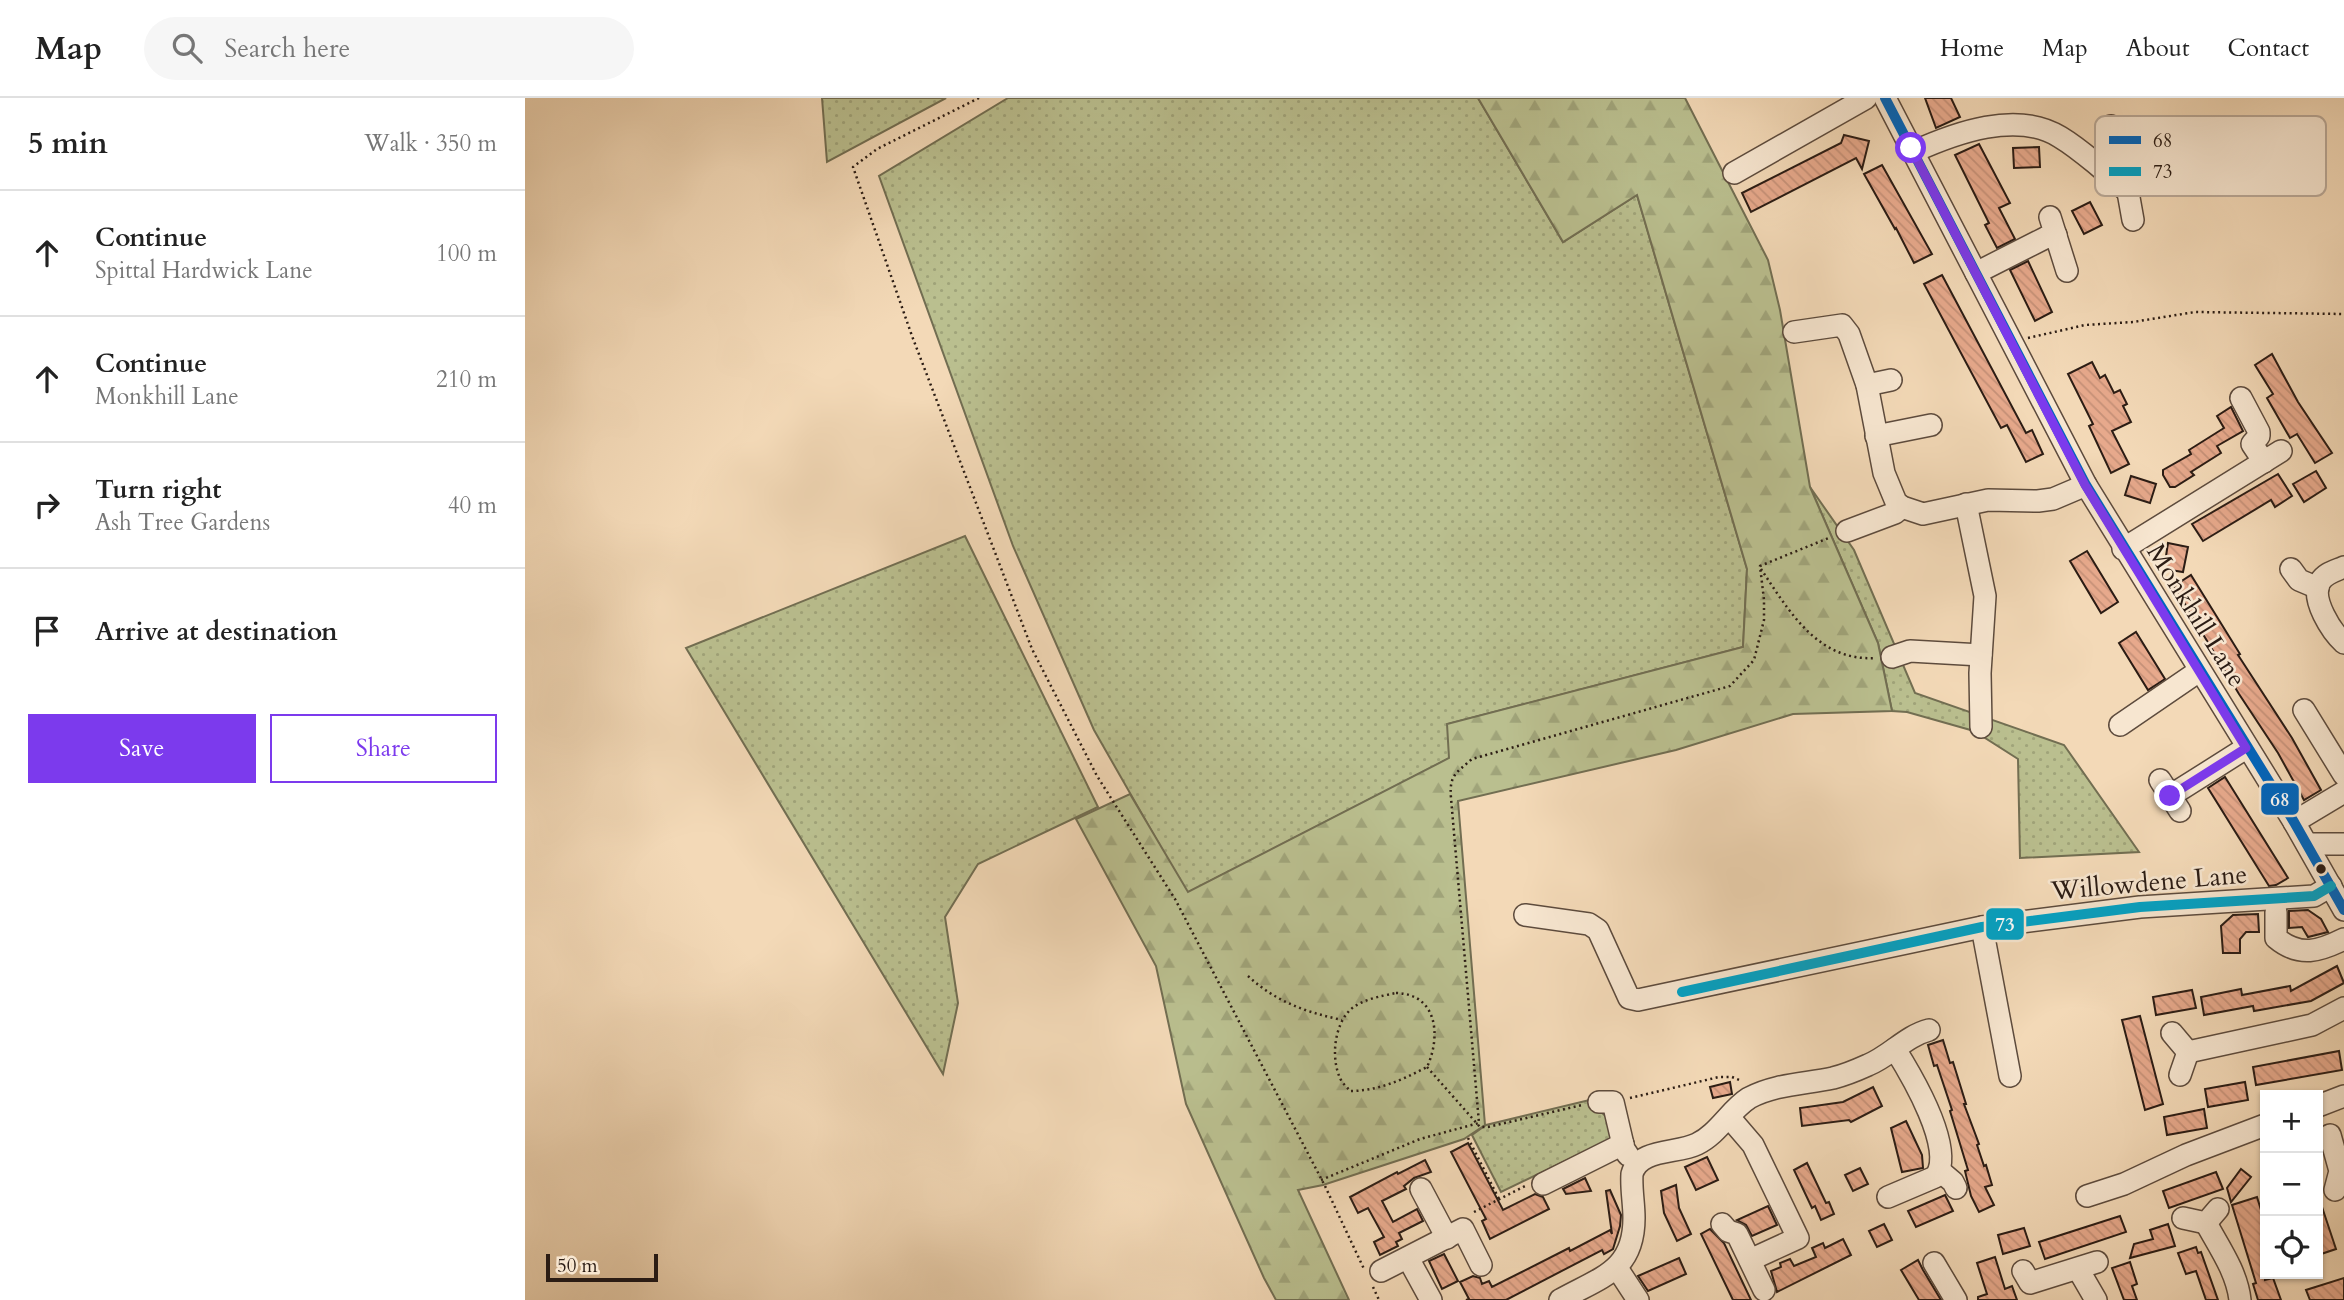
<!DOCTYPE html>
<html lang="en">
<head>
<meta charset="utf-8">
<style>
  body { margin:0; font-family:Cardo,serif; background:#f6f6f6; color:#222 }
  .controls { position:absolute; right:21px; bottom:21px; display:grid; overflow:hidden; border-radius:0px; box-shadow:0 2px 5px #0004 }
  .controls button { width:63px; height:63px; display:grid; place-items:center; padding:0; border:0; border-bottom:2px solid #e0e0e0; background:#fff; color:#222; font:35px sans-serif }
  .scale { position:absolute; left:21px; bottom:18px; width:112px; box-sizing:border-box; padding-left:7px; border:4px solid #2b1c14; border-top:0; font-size:19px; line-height:24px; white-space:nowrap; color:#2b1c14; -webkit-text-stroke:5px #f7e6d0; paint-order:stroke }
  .stop { position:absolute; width:21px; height:21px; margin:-16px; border:5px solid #7c3aed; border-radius:50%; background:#fff }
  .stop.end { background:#7c3aed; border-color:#fff; box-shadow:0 2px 7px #0008 }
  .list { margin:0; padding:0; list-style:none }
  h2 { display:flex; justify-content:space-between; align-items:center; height:91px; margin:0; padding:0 28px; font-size:30px }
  h2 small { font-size:23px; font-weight:400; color:#767676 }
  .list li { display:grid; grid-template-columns:46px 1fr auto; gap:21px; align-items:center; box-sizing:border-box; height:126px; padding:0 28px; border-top:2px solid #e0e0e0 }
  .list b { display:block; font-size:26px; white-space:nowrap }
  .list p { margin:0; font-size:23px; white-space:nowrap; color:#767676 }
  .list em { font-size:23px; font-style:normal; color:#767676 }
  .actions { display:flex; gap:14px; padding:21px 28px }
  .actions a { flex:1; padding:16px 0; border:2px solid #7c3aed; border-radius:0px; text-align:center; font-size:24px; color:#7c3aed }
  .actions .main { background:#7c3aed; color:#fff }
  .icon { flex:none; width:38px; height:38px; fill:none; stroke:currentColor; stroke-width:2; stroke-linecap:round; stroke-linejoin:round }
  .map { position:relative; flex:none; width:1819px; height:1202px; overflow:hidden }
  header { display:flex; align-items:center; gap:42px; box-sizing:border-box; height:98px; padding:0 35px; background:#fff; border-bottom:2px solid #e0e0e0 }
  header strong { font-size:33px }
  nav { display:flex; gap:38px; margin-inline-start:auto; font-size:24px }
  .search { width:490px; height:63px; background:#f6f6f6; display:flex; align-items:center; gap:18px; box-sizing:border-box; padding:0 24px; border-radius:38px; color:#767676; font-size:26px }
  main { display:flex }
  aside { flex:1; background:#fff }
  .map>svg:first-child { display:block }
  .green { fill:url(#green-dots); stroke:#726e52; stroke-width:2 }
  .forest { fill:url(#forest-firs); stroke:#726e52; stroke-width:2 }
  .building { fill:url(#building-back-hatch); stroke:#2b1c14; stroke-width:2 }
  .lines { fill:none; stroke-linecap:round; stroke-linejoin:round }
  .minor-casing { stroke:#5d4b3d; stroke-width:24 }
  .path { stroke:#2b1c14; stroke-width:2.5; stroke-dasharray:2 3.5; stroke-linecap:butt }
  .minor { stroke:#f7e6d0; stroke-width:21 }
  .bus-1-casing { stroke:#f7e6d0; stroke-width:16 }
  .bus-2-casing { stroke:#f7e6d0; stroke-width:16 }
  .bus-1 { stroke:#0065bd; stroke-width:10 }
  .bus-2 { stroke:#02a2c5; stroke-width:10 }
  .route { stroke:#7c3aed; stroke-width:9 }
  .bus-dot { fill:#2b1c14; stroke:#f7e6d0; stroke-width:2.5 }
  .labels { text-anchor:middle; stroke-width:5; stroke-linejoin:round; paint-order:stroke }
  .street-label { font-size:26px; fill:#2b1c14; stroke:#f7e6d0 }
  .key { fill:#f7e6d0; stroke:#baa998; stroke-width:2 }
  .key-label { font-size:19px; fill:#2b1c14 }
  .line-badge { stroke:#f7e6d0; stroke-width:2.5 }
  .badge-label { font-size:19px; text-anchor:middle; font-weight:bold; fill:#fff }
</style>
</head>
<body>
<header>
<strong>Map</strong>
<div class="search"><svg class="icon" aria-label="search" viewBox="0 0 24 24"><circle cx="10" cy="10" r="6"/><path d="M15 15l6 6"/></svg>Search here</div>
<nav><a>Home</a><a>Map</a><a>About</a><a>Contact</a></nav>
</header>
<main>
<aside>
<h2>5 min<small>Walk · 350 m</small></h2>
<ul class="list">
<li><svg class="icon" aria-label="ahead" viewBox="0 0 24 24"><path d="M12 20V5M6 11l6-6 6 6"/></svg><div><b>Continue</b><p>Spittal Hardwick Lane</p></div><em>100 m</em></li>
<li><svg class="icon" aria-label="ahead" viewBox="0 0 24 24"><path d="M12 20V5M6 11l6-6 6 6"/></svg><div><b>Continue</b><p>Monkhill Lane</p></div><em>210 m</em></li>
<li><svg class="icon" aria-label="right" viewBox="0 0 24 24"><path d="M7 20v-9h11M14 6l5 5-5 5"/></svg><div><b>Turn right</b><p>Ash Tree Gardens</p></div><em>40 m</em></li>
<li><svg class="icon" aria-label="arrive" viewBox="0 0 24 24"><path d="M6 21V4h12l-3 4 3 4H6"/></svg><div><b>Arrive at destination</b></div></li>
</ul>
<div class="actions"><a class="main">Save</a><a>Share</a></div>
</aside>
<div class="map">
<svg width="1819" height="1202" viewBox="0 0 1819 1202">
  <defs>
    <pattern id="green-dots" width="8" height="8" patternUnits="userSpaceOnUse" patternTransform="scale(1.75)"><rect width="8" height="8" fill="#babf8f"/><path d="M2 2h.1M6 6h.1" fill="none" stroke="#a0a47a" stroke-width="1.8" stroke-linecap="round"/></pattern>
    <pattern id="forest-firs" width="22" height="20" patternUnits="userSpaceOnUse" patternTransform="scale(1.75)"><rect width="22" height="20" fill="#babf8f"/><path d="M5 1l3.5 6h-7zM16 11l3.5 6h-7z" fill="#a0a47a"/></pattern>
    <pattern id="building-back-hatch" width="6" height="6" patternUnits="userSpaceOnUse" patternTransform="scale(1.75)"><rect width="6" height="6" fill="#e7a98c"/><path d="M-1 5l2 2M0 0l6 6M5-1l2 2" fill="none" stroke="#c69178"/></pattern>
  </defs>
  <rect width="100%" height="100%" fill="#f3d9b7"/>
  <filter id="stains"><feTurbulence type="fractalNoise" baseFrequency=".00286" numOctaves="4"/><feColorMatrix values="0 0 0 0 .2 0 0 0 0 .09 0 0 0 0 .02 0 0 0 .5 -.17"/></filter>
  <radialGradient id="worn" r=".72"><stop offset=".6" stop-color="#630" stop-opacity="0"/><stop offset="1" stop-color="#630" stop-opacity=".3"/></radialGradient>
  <g class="green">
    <path d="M297 0H421L302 64Z"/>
    <path d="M483 0H953L1038 144 1112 97 1222 471 1218 549 923 626 925 660 662 795 569 632 488 448 354 78Z"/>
    <path d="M1285 389 1329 452 1390 595 1539 647 1614 754 1495 760 1493 661 1449 633 1382 614 1367 613 1353 545Z"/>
    <path d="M440 438 573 709 453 766 420 819 433 905 418 976 161 550Z"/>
    <path d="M1073 1000 1076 1014 1085 1022 1086 1041 976 1094 947 1037 961 1027Z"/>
  </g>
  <path class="forest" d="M953 0H1160L1243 162 1255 212 1285 389 1353 545 1367 613 1268 616 1151 652 933 703 960 1027 939 1041 798 1087 773 1092 824 1202H751L739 1180 661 1006 631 868 551 721 605 696 663 794 924 660 922 626 1218 549 1222 471 1112 97 1038 144Z"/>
  <g class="building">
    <path d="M1400 0H1426L1435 19 1411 30Z"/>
    <path d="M1319 37 1344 43 1337 71 1331 60 1226 114 1217 95 1316 45Z"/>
    <path d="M1454 46 1485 105 1474 110 1490 141 1472 150 1460 127 1464 125 1430 57Z"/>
    <path d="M1514 49 1515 69 1489 70 1488 50Z"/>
    <path d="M1357 67 1407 156 1389 165 1371 130 1370 131 1339 76Z"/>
    <path d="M1565 104 1577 127 1559 136 1547 113Z"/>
    <path d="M1503 163 1527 214 1510 223 1485 172Z"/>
    <path d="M1417 177 1501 335 1507 332 1518 356 1501 364 1482 327 1476 330 1399 186Z"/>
    <path d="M1747 256 1773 304 1807 355 1790 365 1772 336 1765 340 1742 300 1748 296 1730 267Z"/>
    <path d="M1567 264 1575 280 1580 277 1589 295 1595 292 1602 306 1598 308 1606 324 1587 333 1604 366 1586 375 1564 328 1568 326 1543 276Z"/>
    <path d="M1706 309 1718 333 1692 348 1696 355 1666 374 1669 377 1650 389H1645L1638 377V372L1666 356 1664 352 1699 330 1692 318Z"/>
    <path d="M1791 373 1801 390 1779 404 1768 386Z"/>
    <path d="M1753 376 1767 398 1750 409 1746 402 1678 443 1667 426Z"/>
    <path d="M1606 378 1631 386 1625 405 1600 397Z"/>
    <path d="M1643 445 1663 449 1658 474 1639 471Z"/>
    <path d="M1562 453 1593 504 1576 515 1545 463Z"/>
    <path d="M1666 477 1715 556 1713 557 1767 640 1796 692 1779 702 1753 655 1714 596 1649 488Z"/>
    <path d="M1611 534 1640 581 1623 592 1594 545Z"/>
    <path d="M1700 679 1763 780 1751 787 1744 788 1683 690Z"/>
    <path d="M1783 812 1796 821 1803 834 1783 839 1777 829 1764 830V813Z"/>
    <path d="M1733 816 1734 834H1721L1715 841V855H1698L1696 828 1708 817Z"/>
    <path d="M1812 868 1819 885 1786 903 1729 913 1728 908 1679 917 1676 899 1716 891 1717 897 1765 888 1766 893Z"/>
    <path d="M1667 892 1671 910 1631 917 1628 899Z"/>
    <path d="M1615 918 1638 1006 1620 1012 1597 922Z"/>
    <path d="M1418 942 1425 965 1428 964 1441 1006H1439L1454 1046 1452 1047 1459 1068 1461 1067 1467 1087 1460 1089 1469 1107 1454 1114 1446 1098 1440 1073 1443 1072 1425 1013 1427 1012 1412 967 1409 968 1403 947Z"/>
    <path d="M1814 953 1817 972 1731 987 1728 969Z"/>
    <path d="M1205 984 1207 996 1188 1000 1185 989Z"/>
    <path d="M1720 984 1723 1002 1683 1009 1680 991Z"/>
    <path d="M1348 989 1357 1008 1326 1024 1324 1022 1277 1028 1275 1010 1318 1004Z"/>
    <path d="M1679 1011 1682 1030 1642 1037 1639 1019Z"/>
    <path d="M1381 1023 1397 1057 1398 1070 1377 1074 1366 1030Z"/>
    <path d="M943 1045 978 1112 1010 1096 1018 1099 1024 1111 965 1141 957 1123 961 1121 926 1054Z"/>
    <path d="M1182 1059 1193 1082 1171 1092 1160 1069Z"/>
    <path d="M900 1062 906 1074 889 1080 879 1088 881 1091 857 1103 868 1124 892 1111 898 1123 874 1135 877 1141 871 1144 873 1148 855 1157 849 1144 859 1139 843 1110 833 1115 825 1099 872 1074 873 1076Z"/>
    <path d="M1282 1065 1301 1105 1304 1104 1309 1116 1296 1122 1290 1108 1287 1110 1269 1072Z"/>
    <path d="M1335 1070 1343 1086 1328 1093 1320 1077Z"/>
    <path d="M1716 1071 1726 1079 1706 1104 1702 1090Z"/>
    <path d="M1691 1074 1698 1091 1644 1110 1638 1093Z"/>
    <path d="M1060 1080 1066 1093 1041 1096 1038 1091Z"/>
    <path d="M1151 1087 1154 1110 1166 1136 1152 1143 1139 1115 1136 1093Z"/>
    <path d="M1085 1092 1096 1117 1095 1128 1088 1151 1079 1156 1077 1152 981 1202H941L944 1201 935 1184 948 1178 955 1180 957 1186 964 1183 967 1189 1044 1150 1045 1153 1085 1132 1087 1136 1081 1093Z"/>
    <path d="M1420 1097 1428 1113 1391 1129 1383 1113Z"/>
    <path d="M1732 1099 1740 1125V1182L1748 1180 1756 1202H1733L1728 1186 1731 1185 1707 1107Z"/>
    <path d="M1795 1103 1811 1151 1793 1157V1104Z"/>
    <path d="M1243 1108 1252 1127 1227 1138 1221 1127 1212 1122Z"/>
    <path d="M1595 1118 1601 1134 1520 1161 1514 1144Z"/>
    <path d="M1359 1126 1367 1142 1352 1149 1344 1133Z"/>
    <path d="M1643 1126 1650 1148 1605 1160 1609 1146 1628 1141 1625 1132Z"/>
    <path d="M1499 1130 1505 1148 1478 1156 1473 1137Z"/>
    <path d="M1185 1131 1199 1145 1226 1202H1208L1176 1136Z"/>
    <path d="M1318 1141 1326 1157 1252 1194 1246 1173 1256 1169 1255 1165 1265 1161 1269 1168 1291 1159 1287 1150 1298 1145 1300 1150Z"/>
    <path d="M1671 1149 1673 1155 1676 1154 1693 1202H1681L1671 1173 1661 1176 1653 1155Z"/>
    <path d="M919 1156 933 1183 917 1191 904 1163Z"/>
    <path d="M1470 1159 1480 1191 1487 1188 1492 1202H1453V1199L1462 1196 1452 1165Z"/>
    <path d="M1154 1160 1161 1176 1123 1193 1113 1178Z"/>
    <path d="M1393 1162 1398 1172 1416 1202H1394L1376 1172Z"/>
    <path d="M1605 1164 1612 1186 1607 1188 1612 1202H1599L1587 1170Z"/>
    <path d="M1819 1180V1202H1785L1781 1192Z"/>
  </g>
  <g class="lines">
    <g class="minor-casing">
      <g id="minor">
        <path d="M1360 0 1561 387 1769 724 1819 812"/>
        <path d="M1388 54C1430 35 1492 12 1535 39 1555 51 1586 78 1603 94L1608 122"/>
        <path d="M1209 75 1341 0"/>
        <path d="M1585 79 1586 28"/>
        <path d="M1525 119 1542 173"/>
        <path d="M1451 175 1520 140 1531 137"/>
        <path d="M1269 234 1317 227 1324 236 1342 287 1359 375 1371 404 1377 409 1398 416 1463 402 1513 403 1528 401 1561 387"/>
        <path d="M1342 287 1366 282"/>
        <path d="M1716 300 1734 334V338L1727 346 1739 364"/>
        <path d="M1351 338 1406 327"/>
        <path d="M1441 406 1460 498 1455 575 1456 629"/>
        <path d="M1322 433 1370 415 1377 409"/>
        <path d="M1598 451 1756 353"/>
        <path d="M1819 469C1810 473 1800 475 1795 484 1785 501 1807 534 1819 545"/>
        <path d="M1766 471 1774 482 1793 490"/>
        <path d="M1367 559 1385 553 1456 557"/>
        <path d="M1779 612 1819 677"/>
        <path d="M1595 627 1674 573"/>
        <path d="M1635 682 1655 713"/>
        <path d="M1645 698 1721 650"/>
        <path d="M1769 724 1819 694"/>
        <path d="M1782 746H1819"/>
        <path d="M1751 814V840C1775 860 1795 853 1819 841"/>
        <path d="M1000 817 1064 826 1073 832 1104 900 1113 902 1457 829 1615 809 1789 798 1806 788"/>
        <path d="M1457 829 1485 978"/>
        <path d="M1647 935 1663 954 1655 977"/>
        <path d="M1663 954 1787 927 1819 910"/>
        <path d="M1074 1004H1088L1099 1051 1103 1057"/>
        <path d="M1793 1008 1819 998"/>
        <path d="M1204 1019 1228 1047 1273 1140 1225 1162"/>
        <path d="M1805 1037 1815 1073 1810 1092"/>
        <path d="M1415 1073 1428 1084 1431 1090"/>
        <path d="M1018 1086 1098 1046"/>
        <path d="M896 1091 922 1140"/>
        <path d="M1562 1098 1599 1086 1661 1057 1740 1027"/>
        <path d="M1363 1099 1410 1079C1432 1053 1385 975 1370 951"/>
        <path d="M1658 1120 1681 1125 1693 1111"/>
        <path d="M1681 1125C1694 1149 1712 1174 1715 1202"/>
        <path d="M1197 1126 1203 1133 1212 1136 1239 1192"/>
        <path d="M883 1160 906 1202"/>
        <path d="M1409 1165 1431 1202"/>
        <path d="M1092 1170 1113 1202"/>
        <path d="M1553 1171 1571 1202"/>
        <path d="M856 1173 938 1131 956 1167"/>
        <path d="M1498 1173 1505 1185 1572 1164"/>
        <path d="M1035 1202C1076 1179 1109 1173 1109 1120 1109 1105 1106 1091 1107 1076 1114 1050 1152 1056 1172 1046 1193 1036 1205 1012 1224 1000 1250 986 1280 986 1308 980 1320 977 1332 972 1343 967 1365 958 1381 938 1404 932"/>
      </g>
    </g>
    <g class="path">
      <path d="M454 0 352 51 328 69 387 238 507 551 572 678 650 801 800 1088 839 1171"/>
      <path d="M1503 240 1560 227 1608 224 1670 214 1819 216"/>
      <path d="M1236 471C1264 513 1293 564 1351 560"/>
      <path d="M723 878C751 904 781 914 817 922"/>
      <path d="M871 895C913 896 916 939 902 969 877 982 853 993 825 993 822 989 817 985 815 980 806 960 809 928 825 912 837 901 857 898 871 895Z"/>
      <path d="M902 969 955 1029H963L1057 1007"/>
      <path d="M1105 1000 1194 979H1207L1217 983"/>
      <path d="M943 1040 974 1101"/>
      <path d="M796 1082 895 1041 954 1025 926 700C924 677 931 675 947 661L1205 588 1229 562 1239 522V502L1235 468 1306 439"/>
      <path d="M949 1114 1002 1087"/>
      <path d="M848 1189 854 1202"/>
    </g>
    <use href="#minor" class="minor"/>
    <g class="bus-1-casing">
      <path id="bus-1" d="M1360 0 1561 387 1769 724 1819 812"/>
    </g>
    <g class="bus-2-casing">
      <path id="bus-2" d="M1157 894 1457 829 1615 809 1789 798 1806 788"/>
    </g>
    <use href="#bus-1" class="bus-1"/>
    <use href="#bus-2" class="bus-2"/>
  </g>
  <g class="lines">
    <path class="route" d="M1386 50 1560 387 1721 650 1645 698"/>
  </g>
  <circle class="bus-dot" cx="1796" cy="771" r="6"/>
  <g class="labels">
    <g class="street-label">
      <text transform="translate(1672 517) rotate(58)" y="9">Monkhill Lane</text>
      <text transform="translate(1624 784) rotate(-5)" y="9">Willowdene Lane</text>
    </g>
  </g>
  <rect x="1570" y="18" width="231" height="80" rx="10" class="key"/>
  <rect x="1584" y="38" width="32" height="8" fill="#0065bd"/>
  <rect x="1584" y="69" width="32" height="9" fill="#02a2c5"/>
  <g class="key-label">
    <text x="1628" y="49">68</text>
    <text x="1628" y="80">73</text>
  </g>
  <g class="line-badge">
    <rect x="1735" y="684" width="40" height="34" rx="7" fill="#0065bd"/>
    <rect x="1460" y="809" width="40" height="34" rx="7" fill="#02a2c5"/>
  </g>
  <g class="badge-label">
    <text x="1755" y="708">68</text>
    <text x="1480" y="833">73</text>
  </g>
  <rect width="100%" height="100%" filter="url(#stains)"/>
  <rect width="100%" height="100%" fill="url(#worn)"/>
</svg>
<div class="controls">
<button>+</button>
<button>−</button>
<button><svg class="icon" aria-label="locate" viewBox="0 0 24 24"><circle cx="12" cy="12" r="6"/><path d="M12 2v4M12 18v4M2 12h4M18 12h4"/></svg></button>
</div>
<div class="scale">50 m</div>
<div class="stop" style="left:1386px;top:50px"></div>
<div class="stop end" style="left:1645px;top:698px"></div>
</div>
</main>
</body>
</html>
